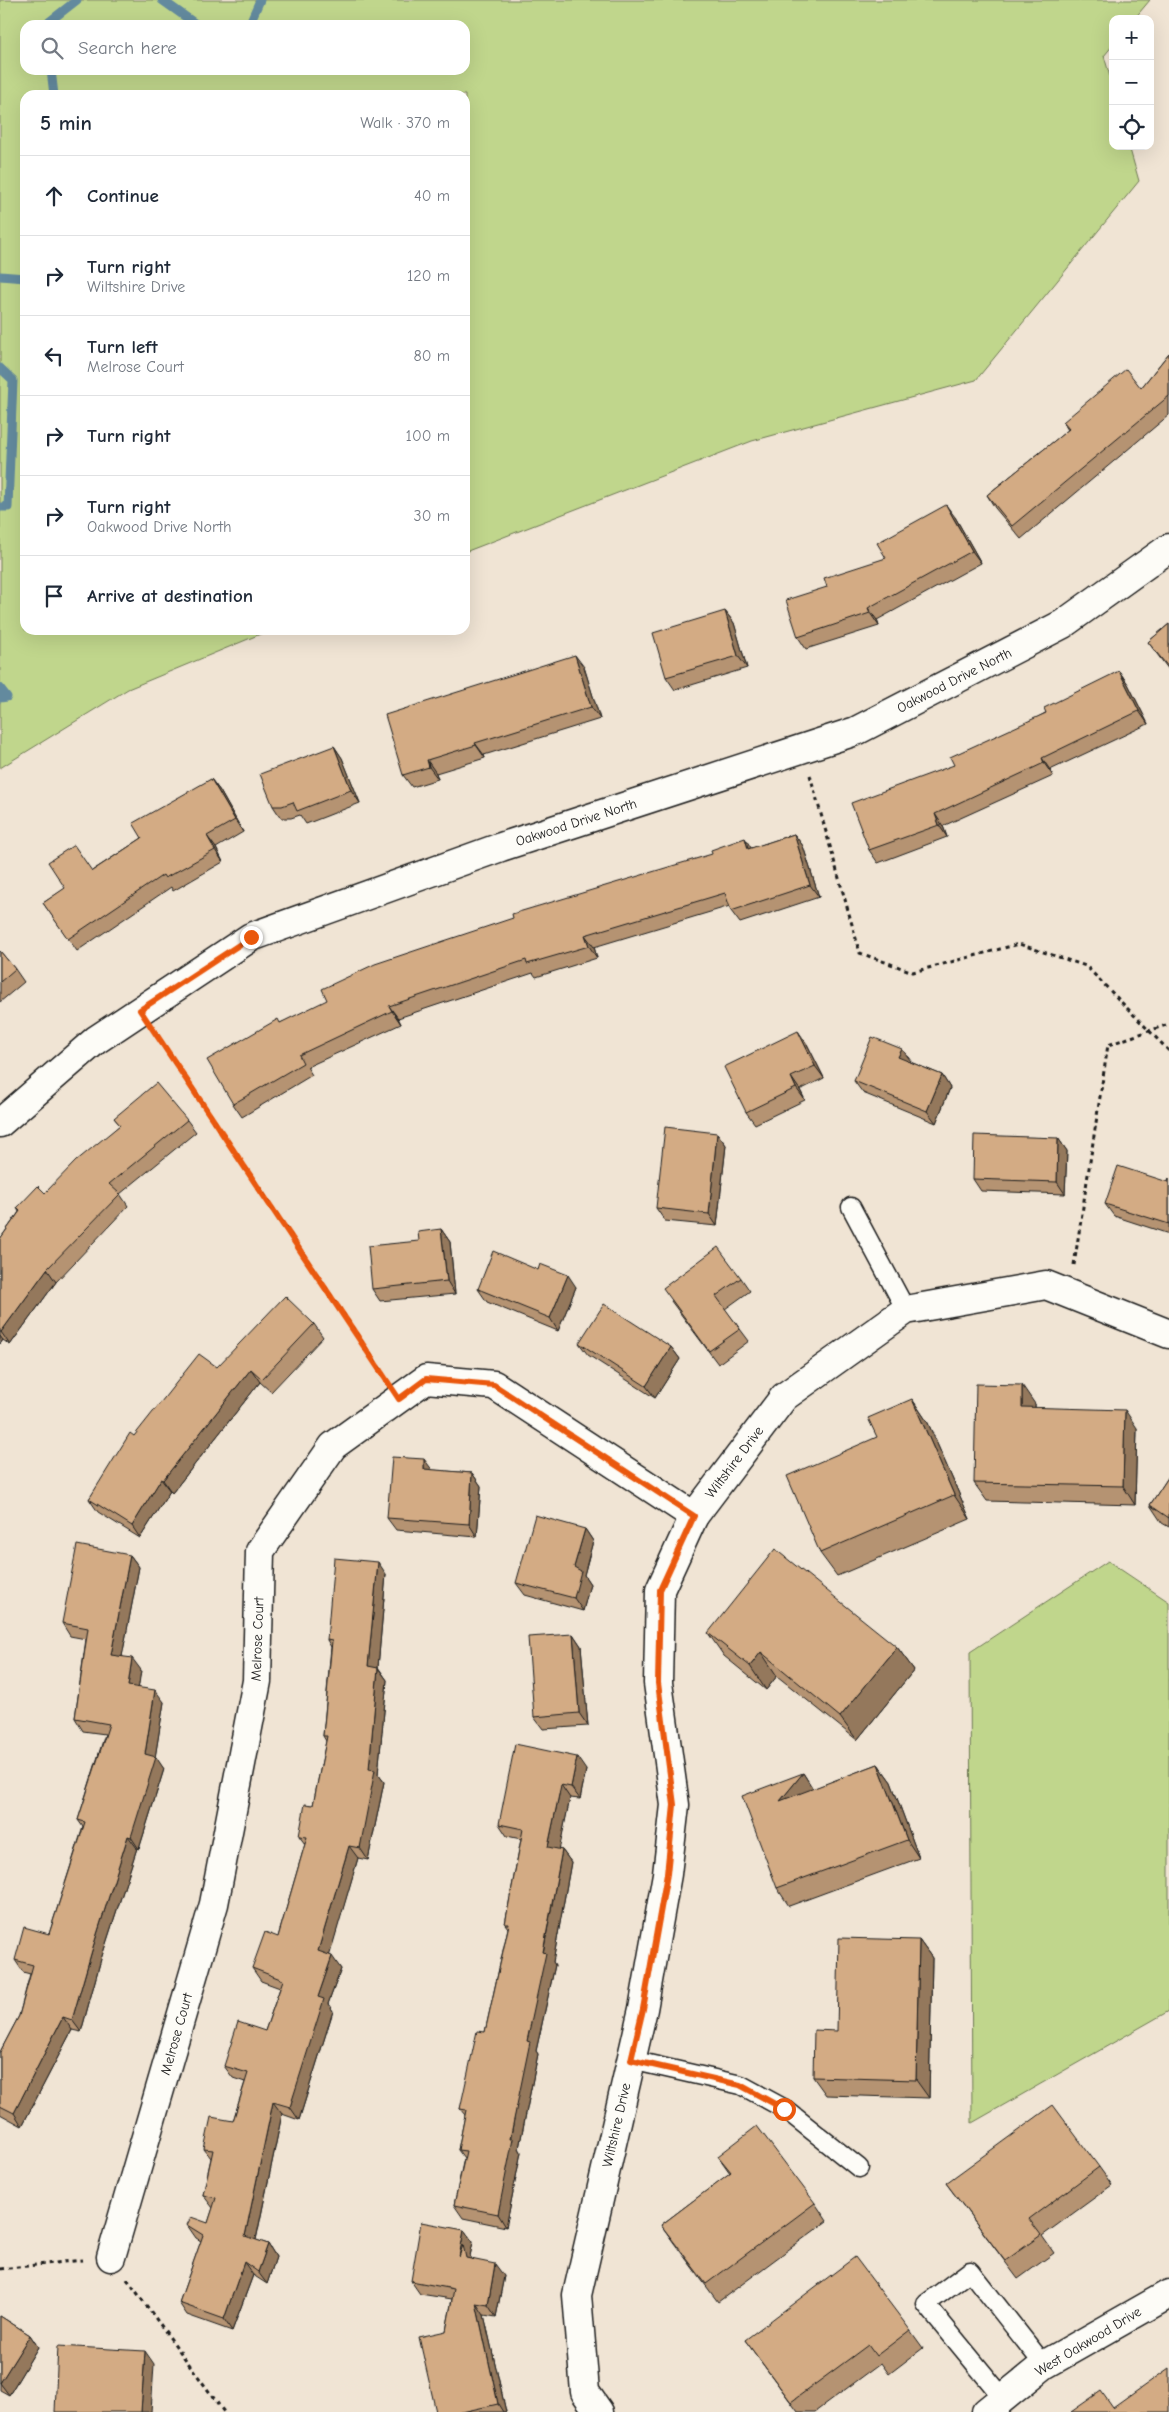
<!DOCTYPE html>
<html lang="en">
<head>
<meta charset="utf-8">
<style>
  body { margin:0; font-family:"Comic Neue",sans-serif; background:#f2f2f3; color:#1f2937 }
  .controls { position:absolute; right:15px; top:15px; display:grid; overflow:hidden; border-radius:10px; box-shadow:0 5px 20px #0002 }
  .controls button { width:45px; height:45px; display:grid; place-items:center; padding:0; border:0; border-bottom:1px solid #e0e1e3; background:#fff; color:#1f2937; font:25px sans-serif }
  .stop { position:absolute; width:15px; height:15px; margin:-11px; border:4px solid #ea580c; border-radius:50%; background:#fff }
  .stop.end { background:#ea580c; border-color:#fff; box-shadow:0 1px 5px #0008 }
  .list { margin:0; padding:0; list-style:none }
  h2 { display:flex; justify-content:space-between; align-items:center; height:65px; margin:0; padding:0 20px; font-size:21px }
  h2 small { font-size:16px; font-weight:400; color:#747a83 }
  .list li { display:grid; grid-template-columns:32px 1fr auto; gap:15px; align-items:center; box-sizing:border-box; height:80px; padding:0 20px; border-top:1px solid #e0e1e3 }
  .list b { display:block; font-size:19px; white-space:nowrap }
  .list p { margin:0; font-size:16px; white-space:nowrap; color:#747a83 }
  .list em { font-size:16px; font-style:normal; color:#747a83 }
  .icon { flex:none; width:28px; height:28px; fill:none; stroke:currentColor; stroke-width:2; stroke-linecap:round; stroke-linejoin:round }
  .map { position:relative; flex:none; width:1169px; height:2412px; overflow:hidden }
  .search { position:absolute; background:#fff; box-shadow:0 5px 20px #0002; left:20px; top:20px; width:450px; height:55px; display:flex; align-items:center; gap:12px; box-sizing:border-box; padding:0 18px; border-radius:15px; color:#747a83; font-size:19px }
  .panel { position:absolute; background:#fff; box-shadow:0 5px 20px #0002; left:20px; top:90px; width:450px; height:545px; border-radius:15px }
  .map>svg:first-child { display:block }
  .green { fill:#c0d68c; stroke:#6e7954; fill-rule:evenodd }
  .lines { fill:none; stroke-linecap:round; stroke-linejoin:round }
  .stream { stroke:#638a9e; stroke-width:9 }
  .service-casing { stroke:#1c1c1c; stroke-width:21 }
  .minor-casing { stroke:#1c1c1c; stroke-width:31 }
  .path { stroke:#1c1c1c; stroke-width:3; stroke-dasharray:4 4; stroke-linecap:butt }
  .service { stroke:#fdfcf7; stroke-width:18 }
  .minor { stroke:#fdfcf7; stroke-width:28 }
  .wall { fill:#b59372; stroke:#1c1c1c }
  .shaded-wall { fill:#94785c; stroke:#1c1c1c }
  .building { fill:#d3ab84; stroke:#1c1c1c }
  .route { stroke:#ea580c; stroke-width:6 }
  .labels { text-anchor:middle; stroke-width:5; stroke-linejoin:round; paint-order:stroke }
  .street-label { font-size:14px; fill:#1c1c1c; stroke:#fdfcf7 }
</style>
</head>
<body>
<div class="map">
<svg width="1169" height="2412" viewBox="0 0 1169 2412">
  <rect width="100%" height="100%" fill="#f0e4d4"/>
  <filter id="ink" filterUnits="userSpaceOnUse"><feTurbulence type="fractalNoise" baseFrequency=".02" numOctaves="2"/><feDisplacementMap in="SourceGraphic" scale="10" xChannelSelector="R" yChannelSelector="G"/><feConvolveMatrix kernelMatrix="1 2 1 2 8 2 1 2 1" color-interpolation-filters="sRGB"/></filter>
  <g filter="url(#ink)">
    <g class="green">
      <path d="M0 0H1150L1134 19H1113V45L1104 56 1113 87V146H1129L1139 181 976 380 752 441 465 552V95H25V630H270L128 689 0 768ZM25 25H465V70H25Z"/>
      <path d="M1108 1561 1169 1602V2011L972 2123 970 1652Z"/>
    </g>
    <g class="lines">
      <g class="stream">
        <path d="M162 0 197 25"/>
        <path d="M45 25 77 0"/>
        <path d="M249 25 260 0"/>
        <path d="M51 70 54 95"/>
        <path d="M0 276 25 278"/>
        <path d="M0 368 13 380 8 507H0"/>
        <path d="M0 688 7 697 0 698"/>
      </g>
      <g class="service-casing">
        <g id="service">
          <path d="M851 1207 906 1310"/>
          <path d="M631 2060 741 2085 785 2109 859 2168"/>
          <path d="M1004 2399 926 2304 970 2271 1044 2365"/>
        </g>
      </g>
      <g class="minor-casing">
        <g id="minor">
          <path d="M0 1123 96 1040 251 937 501 847 856 731 1063 624 1169 548"/>
          <path d="M111 2257 214 1904 257 1681 260 1551 333 1446 426 1379 494 1385 694 1516"/>
          <path d="M599 2412 585 2392 577 2295 643 2009 667 1874 675 1805 658 1683 660 1590 694 1516 784 1397 906 1310 1046 1285 1169 1334"/>
          <path d="M986 2412 1044 2365 1169 2294"/>
        </g>
      </g>
      <g class="path">
        <path d="M810 775 860 953 913 972 1019 944 1086 966 1169 1051"/>
        <path d="M156 1034 383 1374"/>
        <path d="M1074 1265 1108 1045 1169 1024"/>
        <path d="M0 2269 82 2260"/>
        <path d="M127 2279 224 2412"/>
      </g>
      <use href="#service" class="service"/>
      <use href="#minor" class="minor"/>
    </g>
    <g class="wall">
      <path d="M1169 353V415L1021 539 995 508 987 495 1068 430 1063 422 1141 388Z"/>
      <path d="M955 517 981 563 877 620 879 626 806 649 798 637 827 587 886 558Z"/>
      <path d="M725 611 734 623 747 668 675 690 666 677Z"/>
      <path d="M1169 624V670L1148 642Z"/>
      <path d="M584 667 600 719 484 755 485 758 436 773 438 779 412 787 403 775Z"/>
      <path d="M1119 671 1128 684 1148 724 1050 770 1053 776 943 826 947 837 878 863 869 850 954 765Z"/>
      <path d="M334 746 342 758 360 803 306 824 300 815 291 818H281L273 806Z"/>
      <path d="M211 779 220 791 243 832 216 848 223 862 173 891 171 887 77 951 43 903 142 838Z"/>
      <path d="M794 834 803 846 819 897 740 923 731 911 730 906 594 947 597 958 536 977 533 973 398 1018 401 1024 307 1067 312 1075 242 1117 233 1104 280 1023 752 848Z"/>
      <path d="M0 951 15 969 24 982 0 1002Z"/>
      <path d="M807 1044 824 1078 800 1090 805 1100 755 1124 746 1112Z"/>
      <path d="M911 1061 910 1062 942 1075 950 1088 936 1123 863 1093 854 1081Z"/>
      <path d="M114 1118 187 1120 196 1132 120 1194 128 1206 56 1282 10 1345 3 1340 0 1344V1239L19 1212 17 1208 45 1193 120 1125Z"/>
      <path d="M717 1133 726 1145 717 1226 665 1221 656 1208Z"/>
      <path d="M1058 1138 1067 1151 1065 1194 981 1191 973 1179Z"/>
      <path d="M1169 1178V1234L1114 1216 1105 1204 1168 1182Z"/>
      <path d="M441 1229 450 1242 455 1294 380 1301 372 1289 419 1241Z"/>
      <path d="M538 1270 576 1287 558 1331 487 1302 478 1289Z"/>
      <path d="M741 1278 750 1291 725 1309 749 1341 718 1364 671 1301Z"/>
      <path d="M314 1324 323 1337 271 1392 260 1382 172 1493 170 1491 140 1538 98 1512 89 1499 134 1436 217 1367Z"/>
      <path d="M579 1343 671 1347 680 1359 655 1398 588 1355Z"/>
      <path d="M912 1399 928 1423 970 1519 837 1576 820 1553Z"/>
      <path d="M1035 1404V1408L1137 1428 1135 1505 987 1501 974 1483Z"/>
      <path d="M432 1470 472 1473 481 1486 477 1537 396 1530 387 1518Z"/>
      <path d="M1169 1476V1527L1162 1523 1150 1505Z"/>
      <path d="M585 1529 593 1541 584 1575 590 1584 583 1611 525 1595 516 1583Z"/>
      <path d="M130 1555 139 1567 122 1656 141 1670 138 1687 164 1702 155 1757 164 1769 139 1849 137 1848 101 1959 81 2032 72 2030 22 2126 0 2114V2052L19 2016 30 1974 23 1972 15 1960 49 1934 83 1827 78 1820 105 1734 83 1731 75 1718 86 1639 70 1636 62 1623Z"/>
      <path d="M386 1574 378 1667 387 1680 378 1774 384 1782 368 1860 358 1858 329 1955 341 1969 328 2004 333 2011 299 2120 282 2114 256 2240 268 2244 276 2257 267 2284 253 2275 232 2331 187 2315 179 2303 201 2241 196 2238 187 2225 208 2223 213 2208 203 2195 211 2158 204 2149 233 2121 245 2082 233 2078 224 2066 265 2031 280 1988 261 1981 252 1968 278 1937 305 1844 299 1836 313 1805 326 1741 323 1736 331 1647 327 1640Z"/>
      <path d="M708 1633 897 1647 914 1670 857 1740 777 1676 766 1690 724 1656Z"/>
      <path d="M573 1634 581 1646 588 1726 543 1729 534 1717Z"/>
      <path d="M878 1764 891 1782 919 1858 789 1906 777 1888 803 1773 813 1789Z"/>
      <path d="M586 1770 580 1799 570 1798 559 1849 562 1850 571 1862 553 1962 555 1965 536 2051 538 2054 519 2148 521 2152 506 2227 463 2218 454 2205 464 2158 458 2150 465 2115 460 2109 485 2032 508 1928 505 1924 521 1839 507 1836 499 1824Z"/>
      <path d="M919 1940 932 1958 929 2098 826 2095 813 2077 837 2031Z"/>
      <path d="M718 2156 815 2203 827 2221 718 2302 674 2243 661 2225 730 2173Z"/>
      <path d="M1099 2167 1112 2185 1042 2236 1054 2253 1018 2279 946 2183Z"/>
      <path d="M464 2230 473 2242 470 2256 472 2259 504 2276 496 2317 484 2315 506 2412H436L446 2331 452 2299 420 2294 411 2281Z"/>
      <path d="M0 2316 30 2335 38 2347 9 2395 0 2390Z"/>
      <path d="M910 2330 923 2348 889 2374 881 2363 815 2412H798L745 2340Z"/>
    </g>
    <g class="shaded-wall">
      <path d="M946 505 955 517 981 563 972 551Z"/>
      <path d="M868 608 877 620 879 626 870 613Z"/>
      <path d="M725 611 734 623 747 668 738 656Z"/>
      <path d="M575 655 584 667 600 719 591 707Z"/>
      <path d="M1119 671 1128 684 1148 724 1139 711Z"/>
      <path d="M475 743 484 755 485 758 476 745Z"/>
      <path d="M334 746 342 758 360 803 351 790Z"/>
      <path d="M1042 758 1050 770 1053 776 1044 763Z"/>
      <path d="M427 760 436 773 438 779 429 767Z"/>
      <path d="M211 779 220 791 243 832 235 820Z"/>
      <path d="M935 814 943 826 947 837 939 825Z"/>
      <path d="M794 834 803 846 819 897 810 885Z"/>
      <path d="M207 836 216 848 223 862 215 850Z"/>
      <path d="M745 838 753 851 748 849Z"/>
      <path d="M585 935 594 947 597 958 589 946Z"/>
      <path d="M389 1006 398 1018 401 1024 392 1011Z"/>
      <path d="M798 1031 807 1044 824 1078 815 1066Z"/>
      <path d="M902 1049 911 1061 907 1070 898 1057Z"/>
      <path d="M942 1075 950 1088 936 1123 927 1111Z"/>
      <path d="M791 1077 800 1090 805 1100 796 1088Z"/>
      <path d="M717 1133 726 1145 717 1226 709 1214Z"/>
      <path d="M1058 1138 1067 1151 1065 1194 1057 1182Z"/>
      <path d="M441 1229 450 1242 455 1294 447 1281Z"/>
      <path d="M47 1269 56 1282 10 1345 1 1332Z"/>
      <path d="M568 1275 576 1287 558 1331 550 1318Z"/>
      <path d="M0 1336 3 1340 0 1344Z"/>
      <path d="M671 1347 680 1359 655 1398 646 1386Z"/>
      <path d="M251 1369 260 1382 172 1493 163 1480Z"/>
      <path d="M1022 1385 1035 1404V1425L1022 1407Z"/>
      <path d="M912 1399 928 1423 970 1519 954 1495Z"/>
      <path d="M1125 1410 1137 1428 1135 1505 1123 1486Z"/>
      <path d="M424 1459 433 1471 424 1469Z"/>
      <path d="M472 1473 481 1486 477 1537 469 1524Z"/>
      <path d="M161 1479 170 1491 140 1538 132 1526Z"/>
      <path d="M585 1529 593 1541 584 1575 590 1584 583 1611 574 1598V1567Z"/>
      <path d="M130 1555 139 1567 120 1667 111 1655Z"/>
      <path d="M378 1562 386 1574 377 1679 368 1666Z"/>
      <path d="M573 1634 581 1646 588 1726 579 1713Z"/>
      <path d="M897 1647 914 1670 857 1740 840 1717Z"/>
      <path d="M761 1652 777 1676 766 1690 750 1666Z"/>
      <path d="M132 1658 141 1670 137 1698 128 1686Z"/>
      <path d="M378 1668 387 1680 378 1774 384 1782 368 1860 360 1848 369 1769Z"/>
      <path d="M155 1690 164 1702 155 1758 156 1757 164 1769 139 1849 131 1837 145 1754Z"/>
      <path d="M577 1757 586 1770 580 1799 571 1787Z"/>
      <path d="M878 1764 891 1782 919 1858 907 1840Z"/>
      <path d="M803 1773 815 1792 780 1801Z"/>
      <path d="M561 1785 570 1798 557 1860 548 1847Z"/>
      <path d="M128 1836 137 1848 101 1959 81 2032 72 2020 93 1947Z"/>
      <path d="M349 1846 358 1858 327 1964 318 1951Z"/>
      <path d="M562 1850 571 1862 553 1962 555 1965 536 2051 538 2054 519 2148 521 2152 506 2227 498 2214 527 2041Z"/>
      <path d="M919 1940 932 1958 929 2098 916 2080Z"/>
      <path d="M332 1956 341 1969 328 2004 333 2011 299 2120 290 2107 318 1997Z"/>
      <path d="M63 2017 72 2030 22 2126 14 2113Z"/>
      <path d="M273 2102 282 2114 254 2249 245 2236Z"/>
      <path d="M464 2230 473 2242 470 2256 471 2258 474 2271 459 2257Z"/>
      <path d="M268 2244 276 2257 267 2284 258 2272Z"/>
      <path d="M244 2262 253 2275 232 2331 224 2319Z"/>
      <path d="M495 2264 504 2276 496 2317 488 2305Z"/>
      <path d="M476 2303 484 2315 506 2412H503L498 2404Z"/>
      <path d="M30 2335 38 2347 9 2395 0 2383Z"/>
      <path d="M145 2351 154 2364 151 2412H141Z"/>
    </g>
    <g class="building">
      <path d="M1169 353V396L1012 526 987 495 1069 429 1063 422 1126 369 1141 388Z"/>
      <path d="M946 505 972 551 868 608 870 613 798 637 786 600 827 587 824 578 886 558 877 543Z"/>
      <path d="M725 611 738 656 666 677 653 633Z"/>
      <path d="M1169 624V668L1148 642Z"/>
      <path d="M575 655 591 707 475 743 476 745 427 760 429 767 403 775 385 715Z"/>
      <path d="M1119 671 1139 711 1042 758 1044 763 935 814 939 825 869 850 851 803 954 765 950 757 1046 713 1044 708Z"/>
      <path d="M334 746 351 790 297 811 293 802 282 806H273L260 774Z"/>
      <path d="M211 779 235 820 207 836 215 850 165 878 163 875 68 939 43 903 65 888 48 862 74 845 92 871 142 838 133 823Z"/>
      <path d="M794 834 810 885 731 911 725 893 585 935 589 946 527 964 526 960 389 1006 392 1011 299 1055 303 1063 233 1104 207 1060 278 1019 280 1023 327 1000 322 989 375 964 513 918 512 914 712 854 711 850 745 838 748 849Z"/>
      <path d="M0 951 15 969 0 982Z"/>
      <path d="M798 1031 815 1066 791 1077 796 1088 746 1112 724 1067Z"/>
      <path d="M872 1037 902 1049 898 1057 942 1075 927 1111 854 1081Z"/>
      <path d="M156 1083 187 1120 109 1184 120 1194 47 1269 1 1332H0V1239L20 1211 17 1208 38 1186 45 1193 76 1161 120 1125 114 1118Z"/>
      <path d="M665 1127 717 1133 709 1214 656 1208Z"/>
      <path d="M974 1135 1058 1138 1057 1182 973 1179Z"/>
      <path d="M1118 1166 1168 1182 1169 1178V1224L1105 1204Z"/>
      <path d="M441 1229 447 1281 372 1289 368 1246 419 1241 418 1232Z"/>
      <path d="M718 1247 741 1278 716 1296 740 1329 709 1351 663 1288Z"/>
      <path d="M493 1251 538 1270 540 1264 568 1275 550 1318 478 1289Z"/>
      <path d="M285 1296 314 1324 262 1379 251 1369 163 1480 161 1479 132 1526 89 1499 130 1433 134 1436 199 1354 217 1367Z"/>
      <path d="M604 1304 671 1347 646 1386 579 1343Z"/>
      <path d="M976 1384 1022 1385V1407L1125 1410 1123 1486 974 1483Z"/>
      <path d="M912 1399 954 1495 820 1553 787 1476 877 1437 868 1418Z"/>
      <path d="M392 1457 424 1459V1469L472 1473 469 1524 387 1518Z"/>
      <path d="M1169 1476V1518L1150 1505Z"/>
      <path d="M535 1515 585 1529 574 1567 581 1571 574 1598 516 1583Z"/>
      <path d="M77 1545 130 1555 111 1655 132 1658 128 1686 155 1690 145 1754 156 1757 131 1837 128 1836 93 1947 72 2020 63 2017 14 2113 0 2106V2052L19 2016 33 1965 15 1960 24 1927 49 1934 85 1822 78 1820 109 1724 75 1718 88 1628 62 1623Z"/>
      <path d="M775 1549 897 1647 840 1717 761 1652 750 1666 708 1633Z"/>
      <path d="M334 1558 378 1562 368 1666 378 1668 369 1769 375 1770 360 1848 349 1846 318 1951 332 1956 318 1997 324 1999 290 2107 273 2102 245 2236 268 2244 258 2272 244 2262 224 2319 179 2303 203 2235 187 2225 191 2217 208 2223 216 2198 203 2195 213 2150 204 2149 211 2117 233 2121 248 2073 224 2066 238 2022 265 2031 283 1980 252 1968 265 1932 278 1937 307 1837 299 1836 305 1804 313 1805 327 1736H323L332 1641 327 1640Z"/>
      <path d="M573 1634 579 1713 534 1717 528 1637Z"/>
      <path d="M515 1744 577 1757 571 1787 561 1785 548 1847 562 1850 543 1952 546 1953 527 2041 530 2042 510 2139H513L498 2214 454 2205 466 2151 458 2150 466 2110 460 2109 477 2031 485 2032 509 1924H505L523 1829 499 1824Z"/>
      <path d="M878 1764 907 1840 777 1888 742 1796 803 1773 780 1801Z"/>
      <path d="M839 1938 919 1940 916 2080 813 2077 814 2030 837 2031Z"/>
      <path d="M1053 2105 1099 2167 1029 2219 1041 2235 1005 2261 946 2183Z"/>
      <path d="M757 2126 815 2203 706 2284 661 2225 731 2172 718 2156Z"/>
      <path d="M421 2222 464 2230 459 2257 463 2245 466 2258 495 2264 488 2305 476 2303 498 2404 462 2412H436L419 2337 446 2331 454 2289 411 2281Z"/>
      <path d="M855 2257 910 2330 876 2356 868 2345 791 2402 745 2340Z"/>
      <path d="M0 2316 30 2335 0 2383Z"/>
      <path d="M58 2346 145 2351 141 2412H55Z"/>
      <path d="M1169 2368V2412H1071L1101 2391 1113 2408Z"/>
    </g>
  </g>
  <g class="lines" filter="url(#ink)">
    <path class="route" d="M251 937 140 1010 399 1399 426 1379 494 1385 694 1516 660 1590 658 1683 674 1805 667 1874 643 2009 631 2060 740 2085 784 2109"/>
  </g>
  <g class="labels">
    <g class="street-label">
      <text transform="translate(954 680) rotate(-27)" y="5">Oakwood Drive North</text>
      <text transform="translate(576 822) rotate(-18)" y="5">Oakwood Drive North</text>
      <text transform="translate(734 1462) rotate(-53)" y="5">Wiltshire Drive</text>
      <text transform="translate(257 1639) rotate(-88)" y="5">Melrose Court</text>
      <text transform="translate(176 2034) rotate(-74)" y="5">Melrose Court</text>
      <text transform="translate(616 2125) rotate(-77)" y="5">Wiltshire Drive</text>
      <text transform="translate(1088 2341) rotate(-31)" y="5">West Oakwood Drive</text>
    </g>
  </g>
</svg>
<div class="controls">
<button>+</button>
<button>−</button>
<button><svg class="icon" aria-label="locate" viewBox="0 0 24 24"><circle cx="12" cy="12" r="6"/><path d="M12 2v4M12 18v4M2 12h4M18 12h4"/></svg></button>
</div>
<div class="stop" style="left:784px;top:2109px"></div>
<div class="stop end" style="left:251px;top:937px"></div>
<div class="search"><svg class="icon" aria-label="search" viewBox="0 0 24 24"><circle cx="10" cy="10" r="6"/><path d="M15 15l6 6"/></svg>Search here</div>
<section class="panel">
<h2>5 min<small>Walk · 370 m</small></h2>
<ul class="list">
<li><svg class="icon" aria-label="ahead" viewBox="0 0 24 24"><path d="M12 20V5M6 11l6-6 6 6"/></svg><div><b>Continue</b></div><em>40 m</em></li>
<li><svg class="icon" aria-label="right" viewBox="0 0 24 24"><path d="M7 20v-9h11M14 6l5 5-5 5"/></svg><div><b>Turn right</b><p>Wiltshire Drive</p></div><em>120 m</em></li>
<li><svg class="icon" aria-label="left" viewBox="0 0 24 24"><path d="M17 20v-9H6M10 6l-5 5 5 5"/></svg><div><b>Turn left</b><p>Melrose Court</p></div><em>80 m</em></li>
<li><svg class="icon" aria-label="right" viewBox="0 0 24 24"><path d="M7 20v-9h11M14 6l5 5-5 5"/></svg><div><b>Turn right</b></div><em>100 m</em></li>
<li><svg class="icon" aria-label="right" viewBox="0 0 24 24"><path d="M7 20v-9h11M14 6l5 5-5 5"/></svg><div><b>Turn right</b><p>Oakwood Drive North</p></div><em>30 m</em></li>
<li><svg class="icon" aria-label="arrive" viewBox="0 0 24 24"><path d="M6 21V4h12l-3 4 3 4H6"/></svg><div><b>Arrive at destination</b></div></li>
</ul>
</section>
</div>
</body>
</html>
